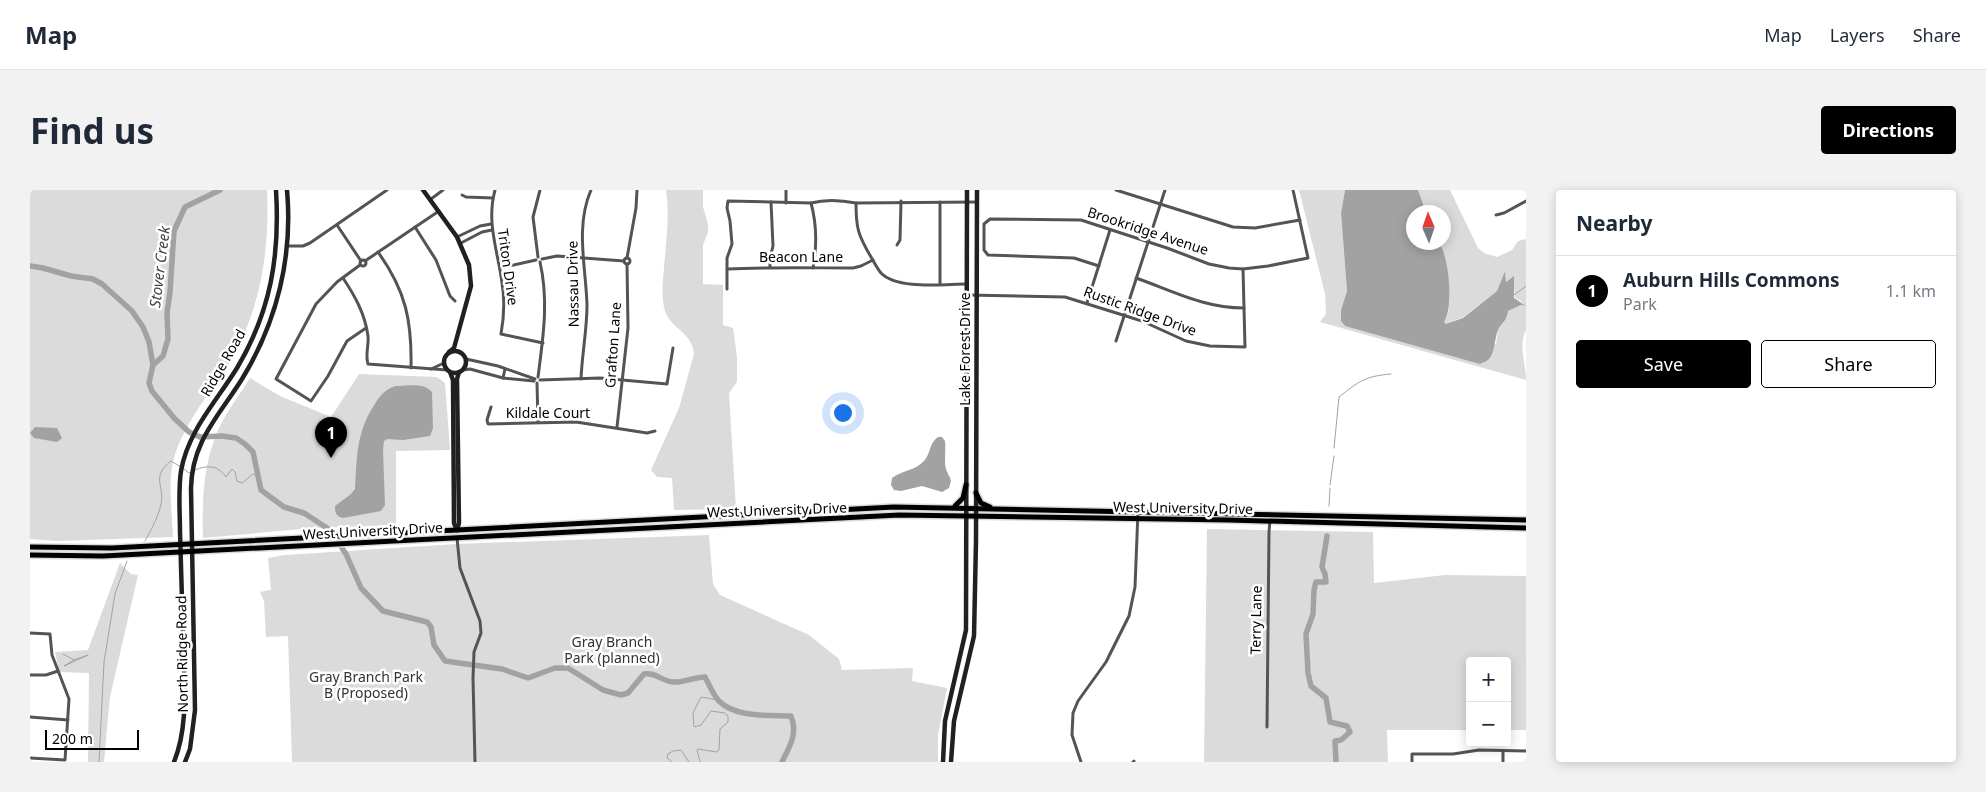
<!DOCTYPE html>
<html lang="en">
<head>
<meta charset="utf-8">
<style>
  body { margin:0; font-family:"Noto Sans",sans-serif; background:#f2f2f3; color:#1f2937 }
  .controls { position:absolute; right:15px; bottom:15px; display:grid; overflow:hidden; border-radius:5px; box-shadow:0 2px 12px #0003 }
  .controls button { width:45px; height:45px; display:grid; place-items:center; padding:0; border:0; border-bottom:1px solid #e0e1e3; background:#fff; color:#1f2937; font:25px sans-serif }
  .compass { position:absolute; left:1376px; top:15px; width:45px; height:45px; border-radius:50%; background:#fff; box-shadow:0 2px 12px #0003; rotate:358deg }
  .scale { position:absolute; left:15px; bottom:12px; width:94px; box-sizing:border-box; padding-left:5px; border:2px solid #000; border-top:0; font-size:14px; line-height:18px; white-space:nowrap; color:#000; -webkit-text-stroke:4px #fff; paint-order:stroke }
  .you { position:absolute; left:812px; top:222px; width:18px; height:18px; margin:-12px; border:4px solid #fff; border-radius:50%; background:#1a73e8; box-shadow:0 0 0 8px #1a73e833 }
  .badge { display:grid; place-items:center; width:32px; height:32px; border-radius:50%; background:#000; color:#fff; font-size:16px; font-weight:700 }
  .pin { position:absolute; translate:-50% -41px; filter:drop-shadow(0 1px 2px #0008) }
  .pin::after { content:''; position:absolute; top:26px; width:18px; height:15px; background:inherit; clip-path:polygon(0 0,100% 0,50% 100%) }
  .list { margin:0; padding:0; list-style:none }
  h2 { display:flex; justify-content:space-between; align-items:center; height:65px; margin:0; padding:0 20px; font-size:21px }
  h2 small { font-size:16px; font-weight:400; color:#747a83 }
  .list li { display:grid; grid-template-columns:32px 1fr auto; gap:15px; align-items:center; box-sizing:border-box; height:70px; padding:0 20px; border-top:1px solid #e0e1e3 }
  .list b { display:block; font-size:19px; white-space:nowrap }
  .list p { margin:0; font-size:16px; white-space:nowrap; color:#747a83 }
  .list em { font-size:16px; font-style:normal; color:#747a83 }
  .actions { display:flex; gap:10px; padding:15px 20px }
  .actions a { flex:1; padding:11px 0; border:1px solid #000; border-radius:5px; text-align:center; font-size:18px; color:#000 }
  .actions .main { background:#000; color:#fff }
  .map { position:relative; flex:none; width:1496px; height:572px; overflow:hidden; border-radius:5px }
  header { display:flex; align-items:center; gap:30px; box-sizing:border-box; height:70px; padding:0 25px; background:#fff; border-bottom:1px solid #e0e1e3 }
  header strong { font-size:24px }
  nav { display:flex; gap:28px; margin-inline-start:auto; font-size:18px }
  .intro { display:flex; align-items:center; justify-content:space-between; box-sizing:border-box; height:120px; padding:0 30px }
  h1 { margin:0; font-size:35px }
  .button { padding:12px 22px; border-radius:5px; background:#000; color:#fff; font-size:18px; font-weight:700 }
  main { display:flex; gap:30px; padding:0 30px }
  aside { flex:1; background:#fff; border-radius:5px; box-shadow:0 2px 12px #0003 }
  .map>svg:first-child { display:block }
  .green { fill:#dbdbdb }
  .water { fill:#a2a2a2 }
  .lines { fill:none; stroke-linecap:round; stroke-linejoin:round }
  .stream { stroke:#a2a2a2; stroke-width:1 }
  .river { stroke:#a2a2a2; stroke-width:5.5 }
  .highway-casing { stroke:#dbdbdb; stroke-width:8 }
  .street { stroke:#545454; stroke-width:3 }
  .secondary { stroke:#212121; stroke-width:4.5 }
  .highway { stroke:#000; stroke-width:5 }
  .labels { text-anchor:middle; stroke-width:5; stroke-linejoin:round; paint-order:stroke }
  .street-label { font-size:14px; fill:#000; stroke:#fff }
  .park-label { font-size:14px; fill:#323232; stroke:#fff }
  .water-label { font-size:15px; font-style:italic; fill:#434343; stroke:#fff }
</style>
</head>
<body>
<header>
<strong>Map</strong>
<nav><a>Map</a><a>Layers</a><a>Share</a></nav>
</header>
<div class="intro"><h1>Find us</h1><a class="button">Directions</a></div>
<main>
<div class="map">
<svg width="1496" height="572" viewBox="0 0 1496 572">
  <rect width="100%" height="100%" fill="#fff"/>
  <g class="green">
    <path d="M0 0H237C240 62 230 122 198 176 192 187 183 196 176 207 164 224 152 244 145 264 137 289 142 321 143 347L27 351 0 349Z"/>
    <path d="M636 0H673V17L678 34V42L673 55V94L693 95V135L703 138 707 167V192L699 203 706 319 644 320 642 288 627 287 621 280 649 218 664 164C662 140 638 139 634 117 631 103 633 91 634 78 636 52 640 26 636 0Z"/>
    <path d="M1269 0H1315L1311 23 1317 101 1311 120V131L1315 136 1466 154 1468 140 1478 126V121L1491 115 1495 116 1491 111 1485 108 1483 87 1476 92 1475 81 1467 101 1432 128C1426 129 1422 133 1416 134L1414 132C1426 116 1415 75 1411 56L1409 53 1414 52V22H1396L1388 0H1420L1448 58 1454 63 1467 67 1482 60 1488 51 1496 49V140C1488 155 1496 173 1496 190L1290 132 1296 124 1295 104Z"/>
    <path d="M329 184 407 187 415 193 420 260 366 261V335L283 338 173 348C172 311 173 273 189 238 197 221 210 204 220 188L250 206 301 227Z"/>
    <path d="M1177 339 1343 342 1344 393 1415 385 1496 386V540H1477V471H1440V540H1357L1358 572H1174Z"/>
    <path d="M679 345 683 394 690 405 779 445 809 469 812 480 883 478 882 491 917 498 908 545V572H262L258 446 236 447 234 411 230 402 241 400 238 368 255 365 426 354Z"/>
    <path d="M90 373 101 384 108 385 80 507 74 572H58L59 483 29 482 25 462 58 460Z"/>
  </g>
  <g class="water">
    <path d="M1315 0H1388L1396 22H1384V52L1409 53C1419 66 1424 118 1414 132L1416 134 1433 128 1467 101 1475 81 1476 92 1484 86V108L1496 116 1491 115 1478 121C1478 129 1473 132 1469 138 1464 147 1466 160 1459 169 1456 172 1453 172 1450 174L1315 136 1311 131V120L1317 101 1311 23Z"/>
    <path d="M365 196C377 196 394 192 402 202L403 238 400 246 373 250 357 249 354 251 353 260 355 315 351 321 313 328C306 326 305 323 305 316L321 304 325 299C327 268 326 244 343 217 349 207 354 200 365 196Z"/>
    <path d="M5 237 27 238 32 248 27 252 4 248 0 243Z"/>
    <path d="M908 247H912L915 251C916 260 914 271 916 279 917 283 920 286 921 291L919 298 912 302 892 296 871 301 864 300 861 295 862 288C872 280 885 281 894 271 901 263 899 253 908 247Z"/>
  </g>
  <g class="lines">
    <g class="stream">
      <path d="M1484 105 1496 96"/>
      <path d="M1304 258 1309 207C1329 191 1336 186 1361 184"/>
      <path d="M154 279 159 283 161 282"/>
      <path d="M165 280C177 275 188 275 196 287L202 279 205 282 207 291 212 293 223 284 227 286"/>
      <path d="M1300 295 1304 266"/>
      <path d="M1299 316 1300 298"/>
      <path d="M115 351C121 340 127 329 130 318 137 297 119 288 141 271L151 277"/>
      <path d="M33 464 44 470 58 465 34 476 44 470"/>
      <path d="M69 572 74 472 85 404 97 371"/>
      <path d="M642 572 637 568 638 564 643 561 651 560 659 572"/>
      <path d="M670 572 667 560 669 559 686 562 689 560 690 539 698 532V526L695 523 681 521 671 535 664 537 663 523 671 507 688 510"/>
    </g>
    <g class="river">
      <path d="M0 76 13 78 41 86 63 89 72 94 102 121 113 137 119 152 123 175 119 193 122 201 144 228 159 242 170 247 192 246 206 248 215 254 223 262 231 300 254 317 274 323 300 340 316 364 331 398 353 421 397 432 401 437 404 455 415 471 472 479 498 488 525 478H538L573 500 591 505 598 503 614 484C626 482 631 491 643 492 653 493 664 487 675 487 679 494 683 505 689 511 706 528 738 525 761 526 768 543 760 556 752 572"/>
      <path d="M123 175 133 166 138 149 137 123 140 102 144 41 155 17 190 0"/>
      <path d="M1297 346 1292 377 1295 384 1296 392H1286L1284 400 1283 424 1276 444 1278 483 1281 496 1296 508 1300 532 1317 536 1320 542 1311 550 1305 551 1306 572"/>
    </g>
    <g class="highway-casing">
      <g id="highway">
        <path d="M946 303 951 313 960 317"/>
        <path d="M925 316 933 308 936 295"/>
        <path d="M0 357 82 358 864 317 1496 330"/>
        <path d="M0 365 73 366 869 325 1199 330 1496 338"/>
      </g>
    </g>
    <g class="street">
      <path d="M465 0C456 33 468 61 472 93 475 110 474 127 471 144L513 153"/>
      <path d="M1086 0 1203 37 1225 38 1270 30"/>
      <path d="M432 5 436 7 463 8"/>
      <path d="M401 9 413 0"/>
      <path d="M756 13V0"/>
      <path d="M781 13C787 35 787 56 783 78"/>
      <path d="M826 13C826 38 828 45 841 67 844 72 847 78 851 83 867 100 914 94 937 94"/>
      <path d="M1466 25 1474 23 1496 11"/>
      <path d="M307 35 331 71"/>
      <path d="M385 37 406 70 420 106 425 111"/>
      <path d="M427 47 450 36 461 34"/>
      <path d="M431 53 452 42 462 40"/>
      <path d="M867 55 870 50 871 11"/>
      <path d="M257 56H273L280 53 357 0"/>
      <path d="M348 62C376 101 382 131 381 178"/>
      <path d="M508 67 503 27 510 0"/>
      <path d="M597 68 606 18 607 0"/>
      <circle cx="597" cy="71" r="3"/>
      <path d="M512 69 527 66 594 71"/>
      <circle cx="333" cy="73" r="3"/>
      <path d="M335 71 409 21"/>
      <path d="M330 75 307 92 286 114 246 189 281 211 298 186 317 151 336 138"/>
      <path d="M1069 76 1044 68 958 65 954 60V34L960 29 1051 30 1137 58 1179 74 1199 78 1213 79 1238 76 1278 68 1263 0"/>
      <path d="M740 77V68L743 56 741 12"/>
      <path d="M470 78 506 70"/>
      <path d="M697 79C739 77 781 78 823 78L831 76 843 70"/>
      <path d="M313 88C325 106 335 124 338 146 339 155 335 165 338 174L417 180"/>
      <path d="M1106 88C1143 101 1174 118 1214 118"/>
      <path d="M910 94V12"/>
      <path d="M697 99V68L702 54 700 31 697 18 698 11 781 13C796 9 811 10 826 13L947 12"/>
      <path d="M937 105 1035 107 1112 131 1156 151 1180 156 1215 157 1213 79"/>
      <path d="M1057 113 1080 40"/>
      <path d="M1086 151 1135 0"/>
      <path d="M436 169 468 176 505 189"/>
      <path d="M401 179 414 173"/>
      <path d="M433 180 440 179 473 188 504 191"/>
      <path d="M508 187C513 148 519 111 510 72"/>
      <path d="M473 188 475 179"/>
      <path d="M551 189C552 164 557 140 557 115 556 77 545 37 561 0"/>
      <path d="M510 190 570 188 637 194 643 158"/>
      <path d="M507 193 508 232"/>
      <path d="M461 217 457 230 458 234 546 232 617 243 625 241"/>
      <path d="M587 237 598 138 597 74"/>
      <path d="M427 348 430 378 450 431 451 443 444 462 443 488 445 572"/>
      <path d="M0 443 20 444 22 465 39 509 35 570 0 568"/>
      <path d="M0 485H16L28 481"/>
      <path d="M0 527 38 530"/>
      <path d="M1237 537 1239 342 1240 330"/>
      <path d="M1473 561V572"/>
      <path d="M1051 572 1042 545 1043 523 1048 511 1076 472 1099 426 1105 397 1108 321"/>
      <path d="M1103 572 1104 571"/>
      <path d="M1382 572V564H1423L1449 560 1496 561"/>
    </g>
    <g class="secondary">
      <path d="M393 0 427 47 439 75 441 96 424 158 419 162"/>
      <circle cx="425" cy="172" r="11"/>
      <path d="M420 182 423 190 424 333 427 340"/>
      <path d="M427 340 429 333 427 189 429 182"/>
      <path d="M144 572C156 542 155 510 154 478 153 433 151 387 150 342 150 322 148 301 151 281 158 241 186 212 207 178 241 121 250 65 246 0"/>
      <path d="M155 572 160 559 165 520 161 298C162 251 189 226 212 189 247 132 263 67 257 0"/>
      <path d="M913 572 915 531 936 440 937 0"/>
      <path d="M921 572 924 531 944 446 946 351 947 0"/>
    </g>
    <use href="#highway" class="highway"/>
  </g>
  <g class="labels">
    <g class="street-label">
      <text transform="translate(1118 41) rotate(18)" y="5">Brookridge Avenue</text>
      <text x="771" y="72">Beacon Lane</text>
      <text transform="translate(478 77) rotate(82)" y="5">Triton Drive</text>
      <text transform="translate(543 94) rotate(-91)" y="5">Nassau Drive</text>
      <text transform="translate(1110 121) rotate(20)" y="5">Rustic Ridge Drive</text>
      <text transform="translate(583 155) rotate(-86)" y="5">Grafton Lane</text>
      <text transform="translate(935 159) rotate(-90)" y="5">Lake Forest Drive</text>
      <text transform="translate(193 173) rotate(-60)" y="5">Ridge Road</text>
      <text x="518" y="228">Kildale Court</text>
      <text transform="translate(1153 318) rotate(1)" y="5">West University Drive</text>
      <text transform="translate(747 320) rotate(-2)" y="5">West University Drive</text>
      <text transform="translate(343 341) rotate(-3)" y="5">West University Drive</text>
      <text transform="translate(1226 430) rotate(-89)" y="5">Terry Lane</text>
      <text transform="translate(152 464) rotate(-91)" y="5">North Ridge Road</text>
    </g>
    <g class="park-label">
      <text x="582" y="457">Gray Branch<tspan x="582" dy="16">Park (planned)</tspan></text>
      <text x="336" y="492">Gray Branch Park<tspan x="336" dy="16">B (Proposed)</tspan></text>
    </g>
    <g class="water-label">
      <text transform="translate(130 77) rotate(-83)" y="5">Stover Creek</text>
    </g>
  </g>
</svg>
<div class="controls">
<button>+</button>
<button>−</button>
</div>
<svg class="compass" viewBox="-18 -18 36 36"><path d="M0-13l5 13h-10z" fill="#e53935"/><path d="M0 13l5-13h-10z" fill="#747a83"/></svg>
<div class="scale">200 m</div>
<div class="you"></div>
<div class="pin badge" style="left:301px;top:268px">1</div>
</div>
<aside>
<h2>Nearby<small></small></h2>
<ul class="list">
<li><span class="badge">1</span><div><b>Auburn Hills Commons</b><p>Park</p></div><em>1.1 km</em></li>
</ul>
<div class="actions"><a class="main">Save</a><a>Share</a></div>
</aside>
</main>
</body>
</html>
